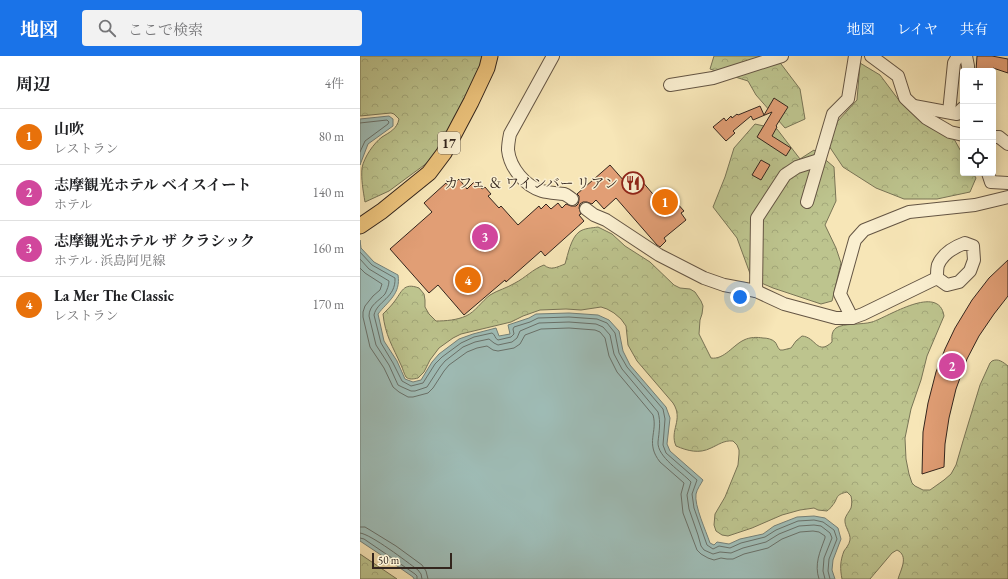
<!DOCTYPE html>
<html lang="ja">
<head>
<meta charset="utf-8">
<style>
  body { margin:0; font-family:"EB Garamond","Noto Serif JP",serif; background:#f2f2f2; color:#202124 }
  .controls { position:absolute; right:12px; top:12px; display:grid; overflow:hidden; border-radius:4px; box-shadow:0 2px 10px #0003 }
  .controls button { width:36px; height:36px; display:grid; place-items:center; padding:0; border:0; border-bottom:1px solid #e0e0e0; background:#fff; color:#202124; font:20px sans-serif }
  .scale { position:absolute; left:12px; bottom:10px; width:80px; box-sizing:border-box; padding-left:4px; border:2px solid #33251d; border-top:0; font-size:11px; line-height:14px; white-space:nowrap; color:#33251d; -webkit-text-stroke:3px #faefd0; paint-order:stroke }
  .you { position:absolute; left:380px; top:241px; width:14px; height:14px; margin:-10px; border:3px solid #fff; border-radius:50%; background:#1a73e8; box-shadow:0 0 0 6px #1a73e833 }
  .badge { display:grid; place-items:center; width:26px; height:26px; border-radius:50%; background:#1a73e8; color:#fff; font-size:13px; font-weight:700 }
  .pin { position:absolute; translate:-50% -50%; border:2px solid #fff; box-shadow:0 1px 4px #0006 }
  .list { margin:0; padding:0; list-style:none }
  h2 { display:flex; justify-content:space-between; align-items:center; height:52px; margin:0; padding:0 16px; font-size:17px }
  h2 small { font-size:13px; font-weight:400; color:#757577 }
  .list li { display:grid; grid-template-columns:26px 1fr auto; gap:12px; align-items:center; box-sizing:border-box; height:56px; padding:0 16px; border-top:1px solid #e0e0e0 }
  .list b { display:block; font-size:15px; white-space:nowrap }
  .list p { margin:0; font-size:13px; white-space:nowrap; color:#757577 }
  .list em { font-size:13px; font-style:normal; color:#757577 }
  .icon { flex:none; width:22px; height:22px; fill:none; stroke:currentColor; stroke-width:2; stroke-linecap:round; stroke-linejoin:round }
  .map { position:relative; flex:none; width:648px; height:523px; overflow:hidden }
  header { display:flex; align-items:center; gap:24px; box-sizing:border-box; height:56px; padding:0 20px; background:#1a73e8; color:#fff }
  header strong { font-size:19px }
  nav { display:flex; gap:22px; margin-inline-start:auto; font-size:14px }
  .search { width:280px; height:36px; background:#f2f2f2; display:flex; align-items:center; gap:10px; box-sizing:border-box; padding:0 14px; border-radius:4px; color:#757577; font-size:15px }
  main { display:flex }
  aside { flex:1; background:#fff }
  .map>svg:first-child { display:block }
  .forest { fill:url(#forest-crowns); stroke:#787456 }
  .water { fill:#9fbdb7; stroke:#748079 }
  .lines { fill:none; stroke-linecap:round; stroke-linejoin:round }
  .shore { stroke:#69716a; stroke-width:1 }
  .building { fill:#e19e75; stroke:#33251d }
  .minor-casing { stroke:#645544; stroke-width:14 }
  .major-casing { stroke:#33251d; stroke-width:17 }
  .minor { stroke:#faefd0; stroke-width:12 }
  .major { stroke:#ecc37c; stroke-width:15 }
  .labels { text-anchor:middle; stroke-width:3; stroke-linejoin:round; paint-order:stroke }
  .shield { fill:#faefd0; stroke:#6f6253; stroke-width:1 }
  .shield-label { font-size:13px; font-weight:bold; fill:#33251d }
  .poi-label { font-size:14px; fill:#33251d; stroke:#faefd0; text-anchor:end }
</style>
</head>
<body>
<header>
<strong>地図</strong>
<div class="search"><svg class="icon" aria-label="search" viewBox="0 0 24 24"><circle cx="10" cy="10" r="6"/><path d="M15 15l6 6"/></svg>ここで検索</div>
<nav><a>地図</a><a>レイヤ</a><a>共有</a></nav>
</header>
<main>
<aside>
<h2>周辺<small>4件</small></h2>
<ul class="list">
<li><span class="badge" style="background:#e8710a">1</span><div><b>山吹</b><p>レストラン</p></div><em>80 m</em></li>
<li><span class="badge" style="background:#d1479c">2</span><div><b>志摩観光ホテル ベイスイート</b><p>ホテル</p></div><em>140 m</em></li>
<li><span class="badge" style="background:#d1479c">3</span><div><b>志摩観光ホテル ザ クラシック</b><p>ホテル · 浜島阿児線</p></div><em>160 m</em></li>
<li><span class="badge" style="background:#e8710a">4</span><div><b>La Mer The Classic</b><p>レストラン</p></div><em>170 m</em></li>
</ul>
</aside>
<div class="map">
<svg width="648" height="523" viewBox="0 0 648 523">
  <defs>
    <pattern id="forest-crowns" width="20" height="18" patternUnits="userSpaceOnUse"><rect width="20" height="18" fill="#bdc48e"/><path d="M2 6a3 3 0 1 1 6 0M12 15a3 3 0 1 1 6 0" fill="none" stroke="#a3a87a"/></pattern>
  </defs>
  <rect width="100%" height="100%" fill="#f7e6b7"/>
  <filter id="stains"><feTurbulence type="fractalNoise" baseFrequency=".005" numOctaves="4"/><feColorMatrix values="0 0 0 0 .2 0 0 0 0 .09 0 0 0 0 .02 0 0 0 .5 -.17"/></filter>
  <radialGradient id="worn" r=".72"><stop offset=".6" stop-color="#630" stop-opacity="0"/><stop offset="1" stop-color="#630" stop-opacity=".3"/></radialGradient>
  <g class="forest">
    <path d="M0 0H122L120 12 95 70 67 107 29 135 5 146C3 134 1 123 2 112 4 101 14 87 22 81 30 76 37 73 39 63L34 58 31 57 0 60Z"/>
    <path d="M354 0H415L440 33 445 63 425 72 396 39 388 25 350 13Z"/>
    <path d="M500 7 520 19 541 47 567 70 594 83 603 99V117H613L616 122 610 136 577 143H544L516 132 483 111 469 90 477 66 497 44Z"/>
    <path d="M395 68 417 73 440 103 454 94 474 111 476 145 465 169 476 192 481 207 472 245 461 248 413 232 392 223 377 182 353 151 365 121 374 92Z"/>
    <path d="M238 171 252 178 265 190 290 206 314 229 320 232 330 233 335 236 341 245 343 250 342 258 340 264 339 278 351 302C364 304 373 289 384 284 390 281 397 281 403 282 407 282 412 283 415 286 417 288 417 291 420 294H423L431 292 436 285 442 280C456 281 457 300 472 286 472 281 471 276 476 272 483 267 502 269 512 266 528 261 579 227 584 260L567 300 561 324 551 353 545 382 546 403 549 418 552 427 555 430 563 434H570L584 424 591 418 596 409 603 385 620 329 630 307 632 305C638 302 643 306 648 310V523H538C541 513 549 500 537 494L532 497 510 523H482C480 513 480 505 484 495 486 492 489 489 490 484 491 477 484 471 485 463 486 459 489 456 491 452 492 448 492 444 491 440L487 436C474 439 479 442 472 450 471 452 469 453 467 455L458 454 454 452 440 454 422 459 392 472 368 480 362 479 356 475 354 469 355 458 365 441 378 409 379 398V394L377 389 373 385C364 384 358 389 351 392 339 398 328 395 316 390 309 374 324 364 313 347L277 305 268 289 266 270 261 263 254 257 247 253 241 251 221 254 206 253 180 254 163 260 151 266 101 278 93 282 79 292 70 304 64 316 58 322C54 323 49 324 46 321 44 318 43 313 41 309 33 291 25 279 23 258 27 254 31 250 34 246 42 236 43 226 59 232L64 238 65 244V251L69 258 76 265C86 265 97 264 106 260 115 256 122 245 130 239 138 234 147 232 155 227 165 222 173 213 184 209 191 215 197 211 205 208 208 198 211 182 219 176 224 172 232 172 238 171Z"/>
    <path d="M0 498 37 523H0Z"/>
  </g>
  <g class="water">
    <path d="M29 60 33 63V70L8 88 0 109V63Z"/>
    <path d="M0 184 1 192 14 206 38 219C41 238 28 245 18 258L24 285 37 305 45 323 53 326 61 324 72 306 79 298 99 283 113 278 136 272 139 280 150 278 148 269 169 262 176 258 209 257 238 259 249 264 259 275 263 295 270 309 306 351 310 362 307 388 310 395 343 424C341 428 337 433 336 438 334 449 346 475 350 487L354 489 357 486 369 488 380 483 403 478 414 470 437 461 454 460 465 462 478 472 481 483 473 504 472 514 475 523H54L53 521 27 503 0 485Z"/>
  </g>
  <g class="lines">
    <g class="shore">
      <path d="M0 67 27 64 29 66 28 68 5 85 0 96"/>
      <path d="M0 196 12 209 35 222C36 242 17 245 14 259L21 287 33 307 42 325 51 330 63 327 75 308 82 301 101 287 114 281 132 277C135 278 135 283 138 284L151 281 154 278 153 273 154 271 170 266 178 262 209 261 237 263 247 267 255 277 259 297 267 311 303 353 305 363 303 389 306 397 337 424 332 438 334 452 347 489 353 493 359 490 370 492 381 487 405 481 416 474 438 465 454 464 463 466 474 474 477 483 469 503 468 515 470 523"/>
      <path d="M0 203 9 213 29 225C29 229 27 234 25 238 19 245 9 249 9 260L16 289 29 309 38 329 42 331 51 335H55L67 331 80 311 85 305 103 291 115 286 129 283 134 287 138 289 152 286 157 282 160 275 179 267 209 266 236 268 243 271 250 279 254 298 262 313 298 356C301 366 299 376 298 386 297 401 322 416 331 426L327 439 329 453 338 479 341 490 344 494 353 498 360 496 371 497 383 492 406 486 419 478 439 470 454 469 461 470 470 477 472 482 464 502 463 515 465 523"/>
      <path d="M0 212 5 217 22 228 20 234 13 240 5 250 3 256V261L10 291 24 312 33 331 39 336 48 341H53L68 337 73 332 84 315 89 309 107 296 117 292 127 290 133 294 138 295 154 292 160 288 165 279 181 273 209 272 235 274 240 276 245 282 249 300 257 316 293 359C298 376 285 387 300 406L324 427 321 438 323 457 337 494 341 498 348 502 354 504 361 502 367 503H373L384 498 408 492 422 483 440 476 453 475 459 476 465 480V482C460 496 454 508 459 523"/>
      <path d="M0 471H5L10 474 36 490 62 509 66 515 68 523"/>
      <path d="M0 477C11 478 47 506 58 514L61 518 62 523"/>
      <path d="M0 482 4 483 29 500 55 518 57 520V523"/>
    </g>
  </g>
  <g class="building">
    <path d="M617 0H632L648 3V17L633 12 632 15H616Z"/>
    <path d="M414 42 428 51 416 70 417 71 412 80 431 92 426 100 397 81 412 56 393 64 391 60 373 75 375 77 366 85 353 71 364 62 366 65 371 60 372 62 377 58 378 59 400 50 404 59Z"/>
    <path d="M401 104 410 109 401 124 392 119Z"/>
    <path d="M250 109 265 126 275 117 298 144 307 136 324 155 321 157 326 164 304 182 306 185 300 191 297 189 256 142 244 153 236 144 232 148 227 146H223L220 148 219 152 221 158 219 159 224 165 185 200 181 195 146 226 145 224 104 259 78 229 69 237 30 193 72 156 64 147 86 127 90 132 99 123 107 133 115 125 122 133 125 131 131 138 128 140 139 152 141 150 158 169 179 150 181 153 186 148 191 153 198 147 202 152 206 148 211 150H216L218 148 219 144V140L217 138Z"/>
    <path d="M648 204V240L634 258 619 280 607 303 596 333 589 362 585 388 584 411 562 418 563 376 568 347 576 316 585 293 595 272 612 244 629 222Z"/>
  </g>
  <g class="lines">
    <g class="minor-casing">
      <g id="minor">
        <path d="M193 0 150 78C149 83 148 88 148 94 150 112 165 130 182 135 189 137 197 137 204 138 207 139 209 141 212 143"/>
        <path d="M511 0 538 20 545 42 566 62 590 76 603 79"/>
        <path d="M606 0 608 10V15"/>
        <path d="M310 29 353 22 422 0"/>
        <path d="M554 50 597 58 603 52"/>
        <path d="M589 56 594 7 598 0"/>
        <path d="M633 81H639L648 88"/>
        <path d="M628 117 631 126 648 127"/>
        <path d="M447 146 473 58 488 43 495 0"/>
        <path d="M226 153 234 159 246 164 299 199 344 222 364 229 396 235 424 248 476 262H492L503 258 577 222C577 218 577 212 578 209 583 197 594 191 605 187L613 190 614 204 610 215 599 226 587 229 577 222"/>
        <path d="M396 235 397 162 425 119 437 111 459 104"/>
        <path d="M492 262 480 238 495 184 504 174 549 156 615 149 648 141"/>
      </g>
    </g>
    <g class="major-casing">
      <path id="major" d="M0 170 22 155 69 117 84 97 111 46 127 12 130 0"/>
    </g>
    <use href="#minor" class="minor"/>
    <use href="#major" class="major"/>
  </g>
  <defs>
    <g id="restaurant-ring" transform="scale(1.15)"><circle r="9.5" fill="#faefd0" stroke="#8f2418" stroke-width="1.5"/><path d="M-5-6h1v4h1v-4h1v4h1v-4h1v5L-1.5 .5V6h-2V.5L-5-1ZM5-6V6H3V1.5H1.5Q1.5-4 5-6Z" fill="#8f2418"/></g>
  </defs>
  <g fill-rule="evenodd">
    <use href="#restaurant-ring" x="273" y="127"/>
  </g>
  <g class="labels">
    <rect class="shield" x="78" y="76" width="22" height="22" rx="3"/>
    <g class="shield-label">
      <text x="89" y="92">17</text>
    </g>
    <g class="poi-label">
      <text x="258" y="132">カフェ ＆ ワインバー リアン</text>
    </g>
  </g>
  <rect width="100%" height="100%" filter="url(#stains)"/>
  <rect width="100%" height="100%" fill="url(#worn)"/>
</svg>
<div class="controls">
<button>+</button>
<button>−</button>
<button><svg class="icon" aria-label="locate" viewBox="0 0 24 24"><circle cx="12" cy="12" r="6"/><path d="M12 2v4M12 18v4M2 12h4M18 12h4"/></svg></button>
</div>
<div class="scale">50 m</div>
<div class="you"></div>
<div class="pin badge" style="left:305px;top:146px;background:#e8710a">1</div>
<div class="pin badge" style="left:592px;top:310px;background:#d1479c">2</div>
<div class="pin badge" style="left:125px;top:181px;background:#d1479c">3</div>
<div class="pin badge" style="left:108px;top:224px;background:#e8710a">4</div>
</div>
</main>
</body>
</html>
